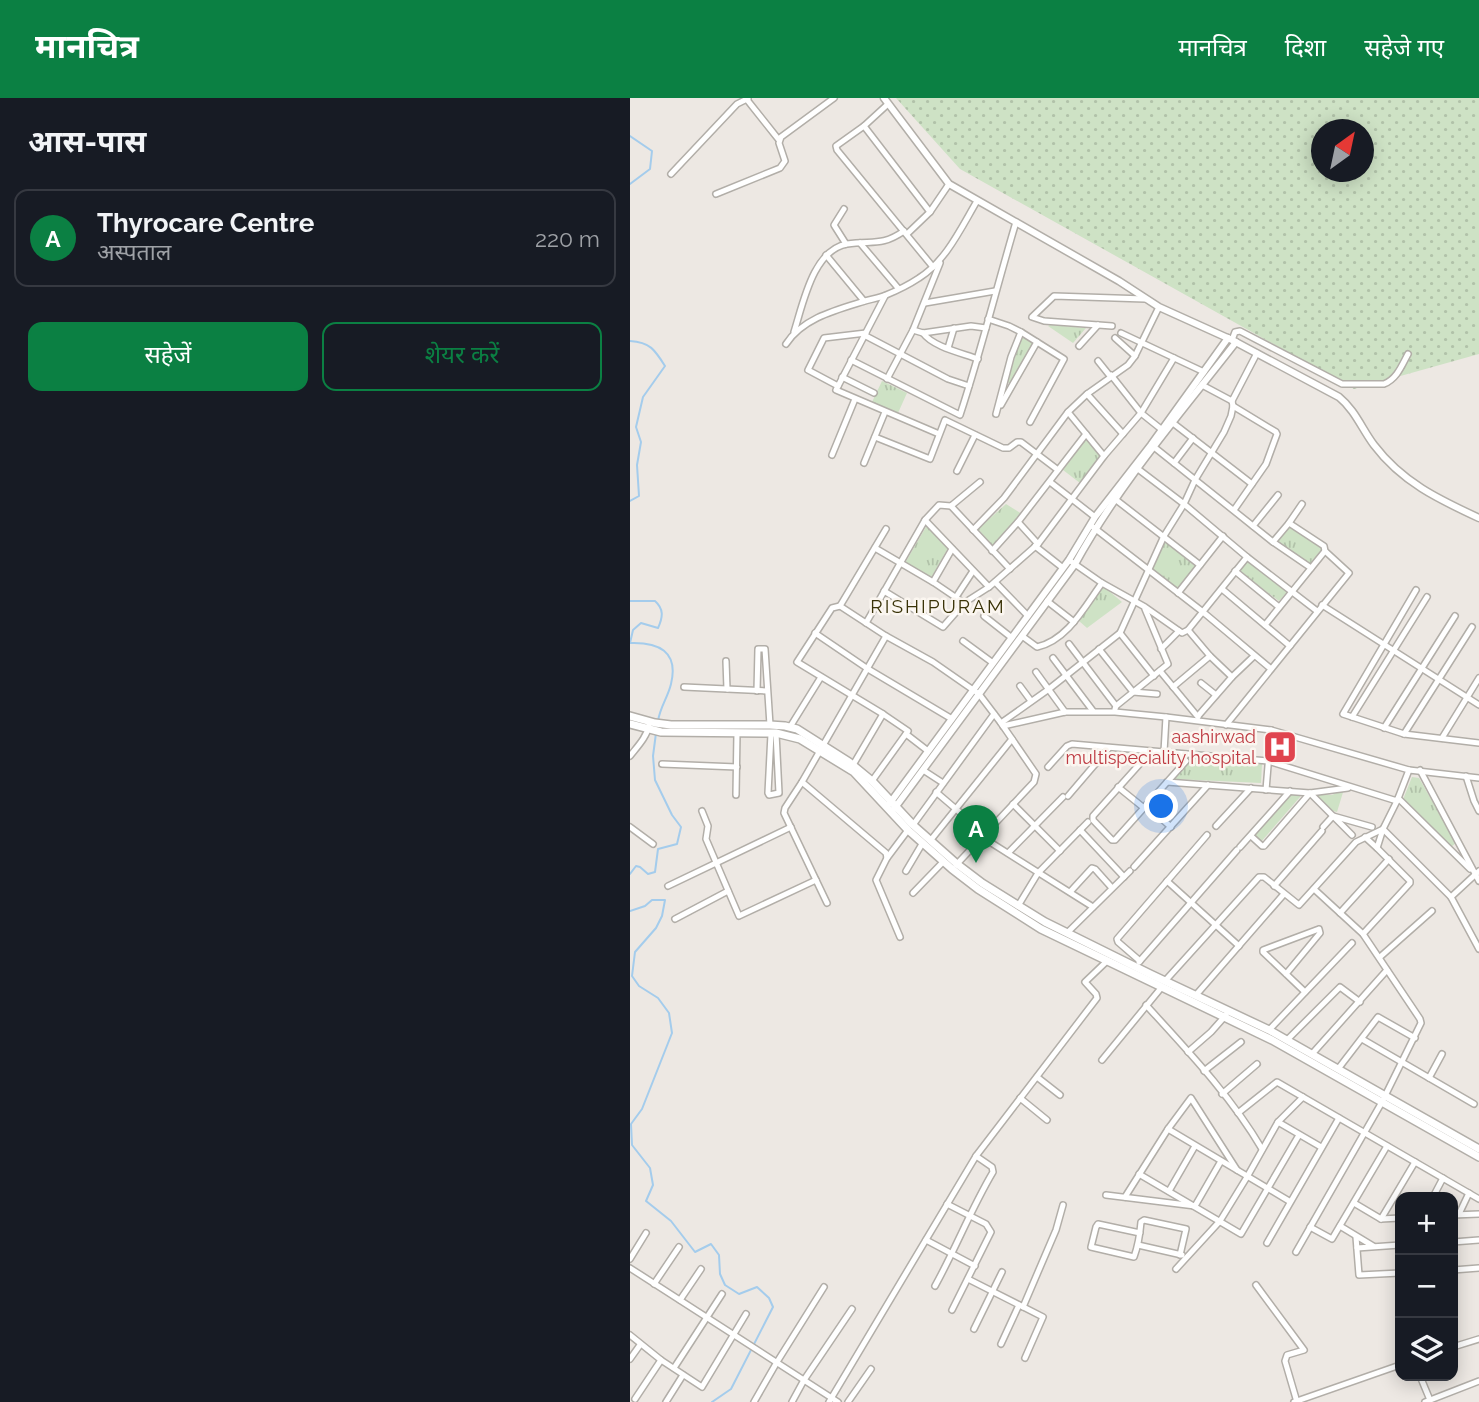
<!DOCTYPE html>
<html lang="hi">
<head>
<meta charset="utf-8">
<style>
  body { margin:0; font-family:Raleway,"Noto Sans Devanagari",sans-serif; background:#20242c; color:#f1f3f6 }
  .controls { position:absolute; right:21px; bottom:21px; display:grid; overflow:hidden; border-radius:14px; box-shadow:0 4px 18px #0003 }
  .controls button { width:63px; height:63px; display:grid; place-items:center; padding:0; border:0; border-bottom:2px solid #363941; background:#171b24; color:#f1f3f6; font:35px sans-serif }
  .compass { position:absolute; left:681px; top:21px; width:63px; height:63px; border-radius:50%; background:#171b24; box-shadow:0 4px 18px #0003; rotate:33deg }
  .you { position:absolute; left:532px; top:709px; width:24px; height:24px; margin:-18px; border:5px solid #fff; border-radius:50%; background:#1a73e8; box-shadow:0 0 0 10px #1a73e833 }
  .badge { display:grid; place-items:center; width:46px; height:46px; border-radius:50%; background:#0b8043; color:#fff; font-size:23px; font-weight:700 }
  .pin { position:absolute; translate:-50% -58px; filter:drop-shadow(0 2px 4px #0008) }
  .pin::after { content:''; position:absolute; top:37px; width:24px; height:21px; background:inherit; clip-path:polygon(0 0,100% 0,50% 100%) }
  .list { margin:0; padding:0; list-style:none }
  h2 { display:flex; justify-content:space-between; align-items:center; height:91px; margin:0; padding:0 28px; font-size:30px }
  h2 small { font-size:23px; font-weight:400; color:#9ea1a6 }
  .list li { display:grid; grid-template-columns:46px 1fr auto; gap:21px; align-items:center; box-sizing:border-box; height:98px; margin:0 14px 14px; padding:0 14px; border:2px solid #363941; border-radius:14px }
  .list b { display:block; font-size:26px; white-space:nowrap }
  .list p { margin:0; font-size:23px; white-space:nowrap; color:#9ea1a6 }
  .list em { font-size:23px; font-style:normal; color:#9ea1a6 }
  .actions { display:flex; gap:14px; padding:21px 28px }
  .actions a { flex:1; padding:16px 0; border:2px solid #0b8043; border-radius:14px; text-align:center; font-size:24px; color:#0b8043 }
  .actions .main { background:#0b8043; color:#fff }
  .icon { flex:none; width:38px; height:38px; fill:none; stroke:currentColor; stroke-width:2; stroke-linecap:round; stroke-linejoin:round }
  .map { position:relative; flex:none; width:849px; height:1304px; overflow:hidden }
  header { display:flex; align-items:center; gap:42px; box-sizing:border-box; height:98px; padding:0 35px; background:#0b8043; color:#fff }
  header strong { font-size:33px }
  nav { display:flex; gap:38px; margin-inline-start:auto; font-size:24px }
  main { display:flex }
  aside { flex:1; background:#171b24 }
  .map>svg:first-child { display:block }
  .grass { fill:url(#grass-dots); fill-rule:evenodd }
  .park { fill:url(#park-tufts) }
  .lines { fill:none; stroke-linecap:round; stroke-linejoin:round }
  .stream { stroke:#a4ccec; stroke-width:2 }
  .minor-casing { stroke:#b2aea8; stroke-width:8 }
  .tertiary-casing { stroke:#b2aea8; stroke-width:9 }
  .secondary-casing { stroke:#b2aea8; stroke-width:10 }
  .minor { stroke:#fff; stroke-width:5 }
  .tertiary { stroke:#fff; stroke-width:6 }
  .secondary { stroke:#fff; stroke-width:7 }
  .labels { text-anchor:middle; stroke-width:5; stroke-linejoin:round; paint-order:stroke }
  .health-label { font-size:18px; fill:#be3a42; stroke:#fbf6f0; text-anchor:end }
  .neighbourhood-label { font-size:19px; letter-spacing:2px; fill:#3a3308; stroke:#fbf6f0 }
</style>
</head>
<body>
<header>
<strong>मानचित्र</strong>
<nav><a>मानचित्र</a><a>दिशा</a><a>सहेजे गए</a></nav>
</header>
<main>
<aside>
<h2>आस-पास<small></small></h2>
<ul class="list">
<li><span class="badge">A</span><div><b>Thyrocare Centre</b><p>अस्पताल</p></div><em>220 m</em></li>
</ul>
<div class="actions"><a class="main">सहेजें</a><a>शेयर करें</a></div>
</aside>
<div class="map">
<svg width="849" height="1304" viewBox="0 0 849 1304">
  <defs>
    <pattern id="grass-dots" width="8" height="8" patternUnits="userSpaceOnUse" patternTransform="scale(1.75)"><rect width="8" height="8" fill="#cee2c5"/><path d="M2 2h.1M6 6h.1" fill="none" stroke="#b1c2a9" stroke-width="1.8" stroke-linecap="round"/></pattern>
    <pattern id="park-tufts" width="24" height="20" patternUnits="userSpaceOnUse" patternTransform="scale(1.75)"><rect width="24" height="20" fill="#cee2c5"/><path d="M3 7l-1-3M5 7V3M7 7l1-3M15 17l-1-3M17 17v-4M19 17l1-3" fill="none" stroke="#b1c2a9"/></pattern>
  </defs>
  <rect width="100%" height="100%" fill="#ede8e3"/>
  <path class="grass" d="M266 0H849V256L724 291 330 71ZM692 32H734V74H692Z"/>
  <g class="park">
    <path d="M420 227 456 230 443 245 418 228Z"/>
    <path d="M392 238 403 245 381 286 377 284Z"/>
    <path d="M252 283 277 295 268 315 242 304Z"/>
    <path d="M456 341 471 357 450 385 433 372Z"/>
    <path d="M376 406 392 416 363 448 348 431Z"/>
    <path d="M297 427 318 450 301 480 275 465Z"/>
    <path d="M661 428 693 451 681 467 647 444Z"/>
    <path d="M535 443 565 468 548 491 521 470Z"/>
    <path d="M618 463 657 494 649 503 609 473Z"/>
    <path d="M473 488 492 504 457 530 449 523Z"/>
    <path d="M560 660 632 666 631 685 544 681 543 679Z"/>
    <path d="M782 679 789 680 826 745 821 749 772 704Z"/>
    <path d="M714 691 707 714 699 712 684 696 702 697Z"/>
    <path d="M657 694 671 695 670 699 631 744 621 735Z"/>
  </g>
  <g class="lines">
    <g class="stream">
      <path d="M0 38 22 53 20 71 0 86"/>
      <path d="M0 243C20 244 25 252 35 268L13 299 6 329 11 344 7 367 9 398 0 403"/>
      <path d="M0 503H25C34 511 33 519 28 530L11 525 3 532 0 545C28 544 49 553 41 586 38 599 30 609 28 623"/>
      <path d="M0 776 6 768 10 769 18 776 25 774 28 751 47 746 51 729 42 717 25 682 23 658 26 635"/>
      <path d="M0 813 15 808 22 802H35L32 818 26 830 5 854 2 878 9 888 28 900 39 915 42 935 12 1011 1 1026 2 1047 20 1070 23 1087 16 1103 41 1123 65 1154 81 1146 89 1157 90 1176 95 1187 109 1196 127 1189 139 1200 143 1209 101 1291 82 1304"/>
    </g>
    <g class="minor-casing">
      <g id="minor">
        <path d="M118 0V3L149 42"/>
        <path d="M234 28 258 6"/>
        <path d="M41 76 107 6 117 1"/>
        <path d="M86 96 150 70 155 63 149 45 151 39 204 0"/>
        <path d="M214 111 204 127 216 146"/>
        <path d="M300 114 234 28 206 48 207 52 303 169"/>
        <path d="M277 136 300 114 319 86"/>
        <path d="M230 145 268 190"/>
        <path d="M196 157 234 203"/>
        <path d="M255 198 206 292 309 336"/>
        <path d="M295 205 365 193"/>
        <path d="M358 221 379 228 391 234 434 261 400 324"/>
        <path d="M482 228 414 223 402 219 424 198 515 201"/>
        <path d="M283 232 293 235 341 228 356 230"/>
        <path d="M164 234C173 206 183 152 217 146 242 142 251 149 274 133"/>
        <path d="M293 235C303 249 332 255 348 261"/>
        <path d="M491 235 574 274"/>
        <path d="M234 237 318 281 339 288"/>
        <path d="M485 240 505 258"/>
        <path d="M602 242 605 234 610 233 712 286H754C767 281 772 267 778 256"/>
        <path d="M156 246C173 220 206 212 235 203 242 201 249 200 256 197 266 193 280 186 289 180 316 163 331 130 347 103"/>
        <path d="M449 248 468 227"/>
        <path d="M318 250 324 230"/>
        <path d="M221 262 330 317C351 253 367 188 386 124"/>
        <path d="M468 263 480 278"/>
        <path d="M481 277 511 315 531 331"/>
        <path d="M212 279 244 295"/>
        <path d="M257 281 283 232 310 165"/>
        <path d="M572 287 602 303 627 255"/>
        <path d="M208 288 178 272 194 240 236 235"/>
        <path d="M457 296 493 336"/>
        <path d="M371 307 407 244"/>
        <path d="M603 308 646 334 647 336 636 366 604 412"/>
        <path d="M438 314 474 358"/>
        <path d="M366 316 381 259 391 234"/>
        <path d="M543 325 622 386"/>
        <path d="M245 339 300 361 315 322 373 350H379L387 344H391L428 372"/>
        <path d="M524 349 643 444 681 470"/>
        <path d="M202 357 225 301"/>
        <path d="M234 365 255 314"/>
        <path d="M544 365 563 340"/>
        <path d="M508 371 554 406 617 459 687 513"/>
        <path d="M327 373 345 337"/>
        <path d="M420 384 465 419"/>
        <path d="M485 401 570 467"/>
        <path d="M321 408 380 471"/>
        <path d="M295 422 359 489"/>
        <path d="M388 424 408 446"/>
        <path d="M659 425 672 406"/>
        <path d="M623 428 648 397"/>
        <path d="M463 429 573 514 641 571"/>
        <path d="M343 432 374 400 438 314 457 296 498 267 505 258 529 209"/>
        <path d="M405 448 433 470"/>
        <path d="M245 450 303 484 334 505"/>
        <path d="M362 453 388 424 456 336"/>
        <path d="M439 462 472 485 515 509 552 535 558 532 617 459"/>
        <path d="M605 473 649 509"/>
        <path d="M303 484 322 451"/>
        <path d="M365 484 398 518"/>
        <path d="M592 491 660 548"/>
        <path d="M786 492 713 616 774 636 849 645"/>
        <path d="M254 493 313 529 334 505 359 489 408 446 474 358 511 315 544 260"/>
        <path d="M548 495 593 438"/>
        <path d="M326 499 343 473"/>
        <path d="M417 503 444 524"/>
        <path d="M692 507 849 607"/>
        <path d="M210 508 256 538 303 564 349 596 371 625 406 676 404 684 326 767"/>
        <path d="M354 518 382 540"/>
        <path d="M236 525 295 422 309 407 321 408 350 384"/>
        <path d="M635 527 695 453"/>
        <path d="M558 532 580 558 602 579 568 618"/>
        <path d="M185 535 238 571 322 621"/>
        <path d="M490 535 524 578"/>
        <path d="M392 538 407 549C438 542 455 508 472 485"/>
        <path d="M333 543 363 565"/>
        <path d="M439 546 486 608 485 611"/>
        <path d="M469 551 503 594 527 596"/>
        <path d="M531 551 549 533"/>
        <path d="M423 560 463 613"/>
        <path d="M96 563 97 591"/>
        <path d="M530 573 568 619"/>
        <path d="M406 574 435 614"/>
        <path d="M602 579 624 558"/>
        <path d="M571 585 586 597"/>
        <path d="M390 588 401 603"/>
        <path d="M54 589 137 593"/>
        <path d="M543 589 580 558"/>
        <path d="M127 593 128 551H135L140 627"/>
        <path d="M486 608 538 566 515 511"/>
        <path d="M722 619 797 499"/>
        <path d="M371 625 419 591 490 535 534 438 554 406 565 382 594 334 601 318 603 308 602 303"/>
        <path d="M596 627 719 475 695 453 694 448 659 425 643 444"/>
        <path d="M373 628 435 614H485L536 619 641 632 779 672"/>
        <path d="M160 629 191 579"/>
        <path d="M754 630 825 518"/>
        <path d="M141 636 138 695 139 697 149 695 146 635"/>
        <path d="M276 636 298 653"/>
        <path d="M774 636 842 529"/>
        <path d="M812 640 849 580"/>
        <path d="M534 654 536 619"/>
        <path d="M0 658C7 649 17 639 19 627"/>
        <path d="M516 659 463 718V722L482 742H485L556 663"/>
        <path d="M32 666 107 669"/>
        <path d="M223 667 253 616"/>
        <path d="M418 669 437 648 442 646 638 663 767 703"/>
        <path d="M293 672 313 685"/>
        <path d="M790 672 849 783"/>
        <path d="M836 678 844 703 849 713"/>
        <path d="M242 683 278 633 253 616 167 564 202 510 210 508 256 431"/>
        <path d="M172 684 256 755 257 760 246 782 270 839"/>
        <path d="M537 684 680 695 718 690"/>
        <path d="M488 689 514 710"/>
        <path d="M636 692 641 632"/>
        <path d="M306 694 340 723"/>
        <path d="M106 697 107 635"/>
        <path d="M438 698 479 650"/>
        <path d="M768 700 840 771"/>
        <path d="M383 706 430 753"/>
        <path d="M516 707 541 729"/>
        <path d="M72 713 78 728 76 741 109 818 186 782"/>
        <path d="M283 727 364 616"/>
        <path d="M586 728 621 690"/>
        <path d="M0 729 23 746"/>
        <path d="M693 729 703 718 742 729"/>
        <path d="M753 731 821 799 849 851"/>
        <path d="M450 732 494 779"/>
        <path d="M621 738 632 748H634L680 695 722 737"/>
        <path d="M352 739 463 809"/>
        <path d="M735 739 747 750 753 731 767 703 779 672 849 680"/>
        <path d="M300 743 382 641"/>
        <path d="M610 749 660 693"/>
        <path d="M378 755 433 699"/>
        <path d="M257 760 278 732"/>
        <path d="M504 769 578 687"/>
        <path d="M276 773 292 746"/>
        <path d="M537 783 609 848"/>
        <path d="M38 788 161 729"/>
        <path d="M644 788 692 733"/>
        <path d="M440 794 462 770 465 771 482 790"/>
        <path d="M283 795 313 764"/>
        <path d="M821 799 849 773"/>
        <path d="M197 805 154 715 155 710 172 684 256 538"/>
        <path d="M388 808 408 775 458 724"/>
        <path d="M710 815 759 761"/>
        <path d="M45 821 98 793"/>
        <path d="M437 835 500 773"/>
        <path d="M733 836 780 785V783L747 750"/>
        <path d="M750 859 802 813"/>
        <path d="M510 863 488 844 487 841 577 737"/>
        <path d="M509 864 607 752"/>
        <path d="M656 876 690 835 689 831 633 852V854L675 894"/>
        <path d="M535 883 629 779H634L669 807 726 744 753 731"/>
        <path d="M566 897 654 796"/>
        <path d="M516 907C557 952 601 998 632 1051"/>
        <path d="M639 932 722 845"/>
        <path d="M732 941 844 1006"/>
        <path d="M657 942 710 889 730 904"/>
        <path d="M558 954 581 934 596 917"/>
        <path d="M682 956 757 872"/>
        <path d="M472 962 531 890"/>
        <path d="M708 971 748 919 785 940"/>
        <path d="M574 973 611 944"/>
        <path d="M407 979 430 997"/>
        <path d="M799 980 812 956"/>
        <path d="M592 996 627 966"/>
        <path d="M390 1000 417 1022"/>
        <path d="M608 1015 647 984 849 1101"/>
        <path d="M648 1024 691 1049"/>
        <path d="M538 1031 659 1103"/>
        <path d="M509 1076 611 1136 669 1037"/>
        <path d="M539 1093 565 1048"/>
        <path d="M476 1097 565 1108 591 1063"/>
        <path d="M495 1099 538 1031 561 1000 607 1072"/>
        <path d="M803 1099 813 1080"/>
        <path d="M724 1105 751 1121 770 1120"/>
        <path d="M317 1106 356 1126 361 1134 322 1212"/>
        <path d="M829 1116 839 1095"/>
        <path d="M823 1117 849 1116"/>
        <path d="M751 1121 785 1064"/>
        <path d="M710 1128 743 1148"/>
        <path d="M680 1129 702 1141 757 1048"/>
        <path d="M510 1135 468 1126 466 1129 461 1149 504 1159C508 1148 510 1136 511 1124L514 1122 556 1131 550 1157"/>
        <path d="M726 1139 729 1177 770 1175"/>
        <path d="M296 1142 345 1168"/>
        <path d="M823 1144 849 1142"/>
        <path d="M637 1145 709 1020"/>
        <path d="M508 1147 552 1157"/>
        <path d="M727 1150 770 1147"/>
        <path d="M666 1154 752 1004 791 925 790 921 733 836 684 791"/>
        <path d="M0 1161 16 1135"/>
        <path d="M0 1170 208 1304"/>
        <path d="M546 1171 590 1123 617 1079 648 1024 673 999"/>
        <path d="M823 1172 849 1170"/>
        <path d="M338 1181 413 1219 395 1260"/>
        <path d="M24 1186 49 1149"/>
        <path d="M626 1187 674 1252 657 1257 655 1263 667 1304"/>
        <path d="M305 1188C326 1150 341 1111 363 1074L362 1069 346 1058"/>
        <path d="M50 1202 71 1171"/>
        <path d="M393 1209 426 1132 433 1107"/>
        <path d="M344 1231 372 1174"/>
        <path d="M0 1237 31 1262 72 1289 116 1216"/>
        <path d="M371 1246 389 1207"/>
        <path d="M823 1249 849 1241"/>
        <path d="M0 1261 10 1247"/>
        <path d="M44 1270 92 1196"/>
        <path d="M790 1278 800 1302"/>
        <path d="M5 1301 31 1262"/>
        <path d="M36 1304 53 1277"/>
        <path d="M124 1304 147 1264 194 1189"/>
        <path d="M162 1304 174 1282 222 1211"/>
        <path d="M199 1304 346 1058 467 900 466 896 455 884 477 863"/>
        <path d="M218 1304 241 1271"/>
        <path d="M664 1304 770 1267"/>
        <path d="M795 1304 849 1283"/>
      </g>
    </g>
    <g class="tertiary-casing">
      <g id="tertiary">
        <path d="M254 0 319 86 489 183 529 209 602 242 709 299C725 312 732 331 744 347 772 384 808 401 849 420"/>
        <path d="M260 705 439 462 465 419 521 347 598 240"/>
        <path d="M264 711 445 466C489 386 550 316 606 244"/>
      </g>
    </g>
    <g class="secondary-casing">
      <g id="secondary">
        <path d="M0 618 25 625 41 627H140L155 628 167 631 219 664 242 683 283 727 327 766 352 785 415 824 520 876 639 932 849 1051"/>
        <path d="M0 626 31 634 146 635 170 641 224 674 278 732 322 771 348 791 411 831 642 942 849 1059"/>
      </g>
    </g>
    <use href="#minor" class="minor"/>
    <use href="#tertiary" class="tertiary"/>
    <use href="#secondary" class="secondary"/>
  </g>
  <defs>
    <g id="hospital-square" transform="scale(1.75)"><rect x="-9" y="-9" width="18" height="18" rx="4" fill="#e0444e" stroke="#fbf6f0"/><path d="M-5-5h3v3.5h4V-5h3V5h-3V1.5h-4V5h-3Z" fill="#fff"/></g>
  </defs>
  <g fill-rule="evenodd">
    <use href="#hospital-square" x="650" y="649"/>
  </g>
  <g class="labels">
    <g class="health-label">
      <text x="626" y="645">aashirwad<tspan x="626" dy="21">multispeciality hospital</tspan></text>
    </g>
    <g class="neighbourhood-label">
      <text x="308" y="515">RISHIPURAM</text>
    </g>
  </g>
</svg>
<div class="controls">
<button>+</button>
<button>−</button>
<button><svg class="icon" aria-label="layers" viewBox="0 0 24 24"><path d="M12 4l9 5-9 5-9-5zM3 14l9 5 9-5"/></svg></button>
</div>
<svg class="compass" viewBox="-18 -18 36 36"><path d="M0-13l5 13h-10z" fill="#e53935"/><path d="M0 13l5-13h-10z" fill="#9ea1a6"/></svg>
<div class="you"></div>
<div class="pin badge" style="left:346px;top:765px">A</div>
</div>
</main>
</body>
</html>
